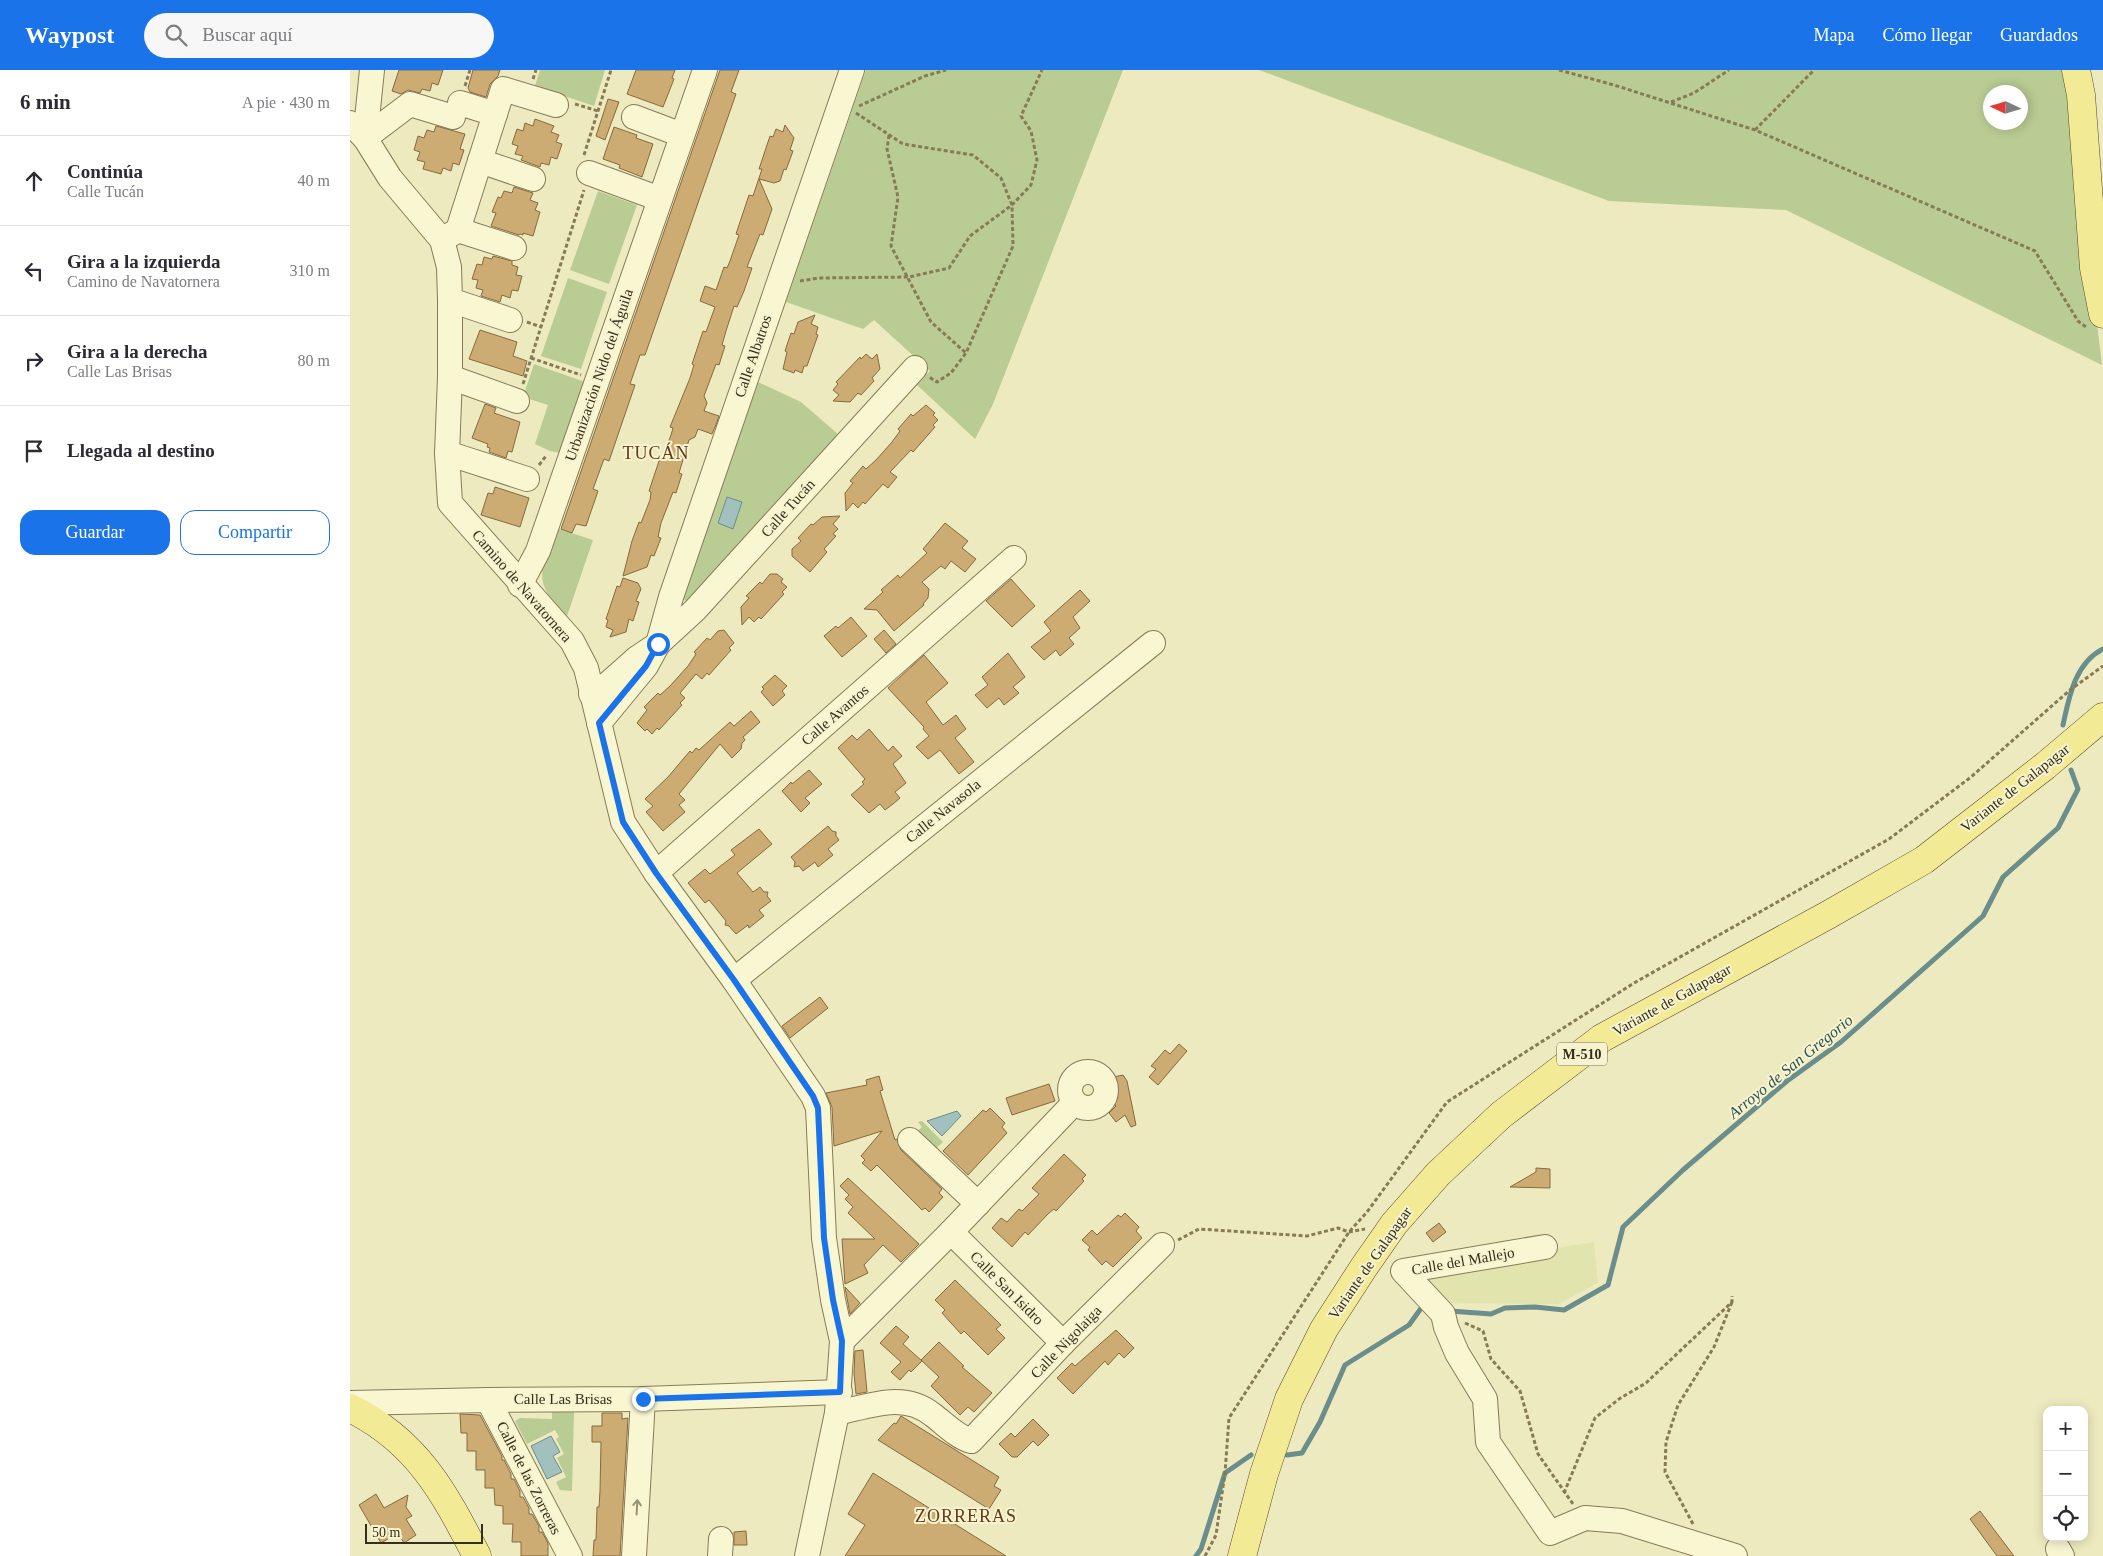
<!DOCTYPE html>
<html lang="es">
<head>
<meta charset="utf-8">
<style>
  body { margin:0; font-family:"Times New Roman",serif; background:#f7f7f7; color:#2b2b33 }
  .controls { position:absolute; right:15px; bottom:15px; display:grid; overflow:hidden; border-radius:10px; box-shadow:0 2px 12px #0003 }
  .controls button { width:45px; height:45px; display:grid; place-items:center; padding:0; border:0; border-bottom:1px solid #e1e1e2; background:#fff; color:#2b2b33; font:25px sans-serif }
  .compass { position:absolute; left:1633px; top:15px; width:45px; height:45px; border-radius:50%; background:#fff; box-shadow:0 2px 12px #0003; rotate:274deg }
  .scale { position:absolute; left:15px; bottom:12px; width:118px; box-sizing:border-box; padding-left:5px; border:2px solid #362e1c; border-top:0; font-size:14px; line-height:18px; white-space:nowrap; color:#362e1c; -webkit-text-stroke:4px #f6f3ce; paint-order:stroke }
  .stop { position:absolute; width:15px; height:15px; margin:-11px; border:4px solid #1a73e8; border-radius:50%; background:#fff }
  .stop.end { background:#1a73e8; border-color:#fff; box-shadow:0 1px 5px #0008 }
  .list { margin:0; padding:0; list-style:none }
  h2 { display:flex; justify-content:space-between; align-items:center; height:65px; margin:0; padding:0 20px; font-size:21px }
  h2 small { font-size:16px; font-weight:400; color:#7c7c81 }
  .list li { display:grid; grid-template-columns:32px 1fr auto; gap:15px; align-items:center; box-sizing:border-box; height:90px; padding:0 20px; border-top:1px solid #e1e1e2 }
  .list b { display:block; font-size:19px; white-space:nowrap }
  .list p { margin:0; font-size:16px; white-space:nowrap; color:#7c7c81 }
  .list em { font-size:16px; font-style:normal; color:#7c7c81 }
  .actions { display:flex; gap:10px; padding:15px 20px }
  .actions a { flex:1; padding:11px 0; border:1px solid #1a73e8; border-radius:15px; text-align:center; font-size:18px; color:#1a73e8 }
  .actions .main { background:#1a73e8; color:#fff }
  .icon { flex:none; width:28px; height:28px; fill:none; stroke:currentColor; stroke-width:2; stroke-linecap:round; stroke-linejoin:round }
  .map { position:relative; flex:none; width:1753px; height:1486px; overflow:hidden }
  header { display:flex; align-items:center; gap:30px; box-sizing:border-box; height:70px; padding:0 25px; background:#1a73e8; color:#fff }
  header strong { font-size:24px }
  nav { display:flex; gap:28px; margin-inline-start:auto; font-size:18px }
  .search { width:350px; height:45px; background:#f7f7f7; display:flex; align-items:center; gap:12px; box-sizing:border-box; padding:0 18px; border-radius:28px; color:#7c7c81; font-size:19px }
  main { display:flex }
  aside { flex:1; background:#fff }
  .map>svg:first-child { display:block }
  .farmland { fill:#e1e4ac }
  .green { fill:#b9cc93; fill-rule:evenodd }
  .water { fill:#a2c0be; stroke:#698e8c }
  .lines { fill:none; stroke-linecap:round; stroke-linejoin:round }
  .stream { stroke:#698e8c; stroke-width:5 }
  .building { fill:#cdac74; stroke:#866a3d }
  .minor-casing { stroke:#877b57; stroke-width:26 }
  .major-casing { stroke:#54472c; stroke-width:29 }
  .path { stroke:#877b57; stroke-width:3; stroke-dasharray:4 2.5; stroke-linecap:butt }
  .minor { stroke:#f9f6d2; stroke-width:24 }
  .major { stroke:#f3ea95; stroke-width:28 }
  .oneway { stroke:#989277 }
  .route { stroke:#1a73e8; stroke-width:6 }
  .labels { text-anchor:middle; stroke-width:4; stroke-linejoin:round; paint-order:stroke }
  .shield { fill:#f6f3ce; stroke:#706951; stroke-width:1 }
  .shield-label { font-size:14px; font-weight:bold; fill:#362e1c }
  .street-label { font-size:15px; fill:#362e1c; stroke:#f6f3ce }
  .water-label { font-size:16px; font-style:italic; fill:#2b5056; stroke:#f6f3ce }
  .quarter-label { font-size:18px; letter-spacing:1px; fill:#633a1b; stroke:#f6f3ce }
</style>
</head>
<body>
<header>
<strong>Waypost</strong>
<div class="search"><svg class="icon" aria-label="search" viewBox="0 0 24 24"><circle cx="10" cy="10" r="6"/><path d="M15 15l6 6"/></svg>Buscar aquí</div>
<nav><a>Mapa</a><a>Cómo llegar</a><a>Guardados</a></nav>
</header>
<main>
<aside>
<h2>6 min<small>A pie · 430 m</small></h2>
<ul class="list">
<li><svg class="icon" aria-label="ahead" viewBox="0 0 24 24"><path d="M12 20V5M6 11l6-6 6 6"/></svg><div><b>Continúa</b><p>Calle Tucán</p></div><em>40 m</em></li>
<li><svg class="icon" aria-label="left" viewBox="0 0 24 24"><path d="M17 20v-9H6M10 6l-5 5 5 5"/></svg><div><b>Gira a la izquierda</b><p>Camino de Navatornera</p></div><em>310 m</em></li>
<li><svg class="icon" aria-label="right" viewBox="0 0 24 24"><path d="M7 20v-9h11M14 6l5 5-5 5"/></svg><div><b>Gira a la derecha</b><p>Calle Las Brisas</p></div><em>80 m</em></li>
<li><svg class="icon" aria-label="arrive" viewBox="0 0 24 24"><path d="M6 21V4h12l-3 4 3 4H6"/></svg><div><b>Llegada al destino</b></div></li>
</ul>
<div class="actions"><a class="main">Guardar</a><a>Compartir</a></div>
</aside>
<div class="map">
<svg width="1753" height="1486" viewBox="0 0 1753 1486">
  <rect width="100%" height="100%" fill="#eeeabf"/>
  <path class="farmland" d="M1244 1172 1248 1213 1208 1234 1096 1233 1068 1200Z"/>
  <g class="green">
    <path d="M190 0H255L244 36 185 16Z"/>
    <path d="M516 0H773L643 334 625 369 567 315 580 301 524 250 513 259 436 232Z"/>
    <path d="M909 0H1713L1721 40 1752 295 1436 140 1259 131ZM1640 22H1670V52H1640Z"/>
    <path d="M248 121 287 135 259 214 220 200Z"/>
    <path d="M218 208 257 222 231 299 191 286Z"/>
    <path d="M184 294 235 312 210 383 200 381 185 374 198 335 173 327Z"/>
    <path d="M408 312 451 332 489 365 336 531 333 529Z"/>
    <path d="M206 458 243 470 216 549C183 509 189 504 206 458Z"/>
    <path d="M572 1051 593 1072 582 1082 564 1065 572 1057 568 1052Z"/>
    <path d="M202 1340 224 1341 222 1421 210 1420 206 1412 216 1407 207 1388 214 1384 206 1369 209 1367 205 1360 177 1374 165 1351 170 1348 202 1349Z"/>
  </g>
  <g class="water">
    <path d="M377 427 392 432 383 459 368 453Z"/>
    <path d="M607 1041 611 1046 592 1066 577 1051Z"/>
    <path d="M201 1366 210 1382 203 1386 212 1402 197 1409 181 1376Z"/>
  </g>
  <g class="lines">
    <g class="stream">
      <path d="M1713 655C1719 627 1725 593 1753 579"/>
      <path d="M1100 1241 1141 1244 1155 1238 1185 1237 1214 1240 1258 1215 1273 1157 1333 1100 1437 1011 1491 972 1633 846 1653 807 1708 758 1728 719 1721 700"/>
      <path d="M937 1385 952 1383 970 1352 995 1295 1059 1255 1072 1237"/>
      <path d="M846 1486 851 1479 875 1403 901 1385"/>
    </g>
  </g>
  <g class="building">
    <path d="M49 0H93L88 15 82 13 80 21 72 19 70 23 58 20 51 24 42 21Z"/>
    <path d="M123 0H150L148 6 140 14 136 27 120 22 118 18Z"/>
    <path d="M286 0H325L322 8 324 9 313 37 277 24Z"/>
    <path d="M370 0H389L381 22 386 24 295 285H290L280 314 285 315 259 391 254 389 243 419 248 421 236 456 226 454 222 463 211 459Z"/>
    <path d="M258 29 269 32 255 70 246 66Z"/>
    <path d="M185 49 204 56 201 62 209 65 206 72 212 74 207 89 201 87 199 95 191 93 190 97 171 90 173 86 165 84 168 76 162 74 167 59 173 61 175 53 183 56Z"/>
    <path d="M435 55 444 68 440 80 443 81 436 100 434 99 430 111 424 113 409 109 422 139 413 165 410 164 397 197 402 198 394 221 387 237 384 236 376 261 372 275 375 276 369 295 366 294 354 326 357 333 354 341 369 346 367 352 362 364 348 359 345 367 339 370 329 403 332 404 326 423 323 422 311 453 308 467 311 468 304 486 301 485 297 497 273 506 282 471 289 452 291 453 300 430 301 422 299 421 310 388 312 389 321 365 323 358 320 357 340 308 344 295 342 294 353 261 356 262 365 237 350 231 355 216 366 220 374 197 377 198 380 191 389 165 386 164 399 125 403 126 412 99H409L420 66 423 67 426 59 433 62Z"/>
    <path d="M86 56 115 64 110 79 114 80 109 95 103 93 101 101 93 98 91 104 73 99 75 92 67 90 70 82 64 80 68 66 74 68 77 60 84 62Z"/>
    <path d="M264 57 287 65 286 68 303 74 292 107 269 98 270 95 253 89Z"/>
    <path d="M164 117 183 123 180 130 188 133 185 140 190 142 183 166 173 163V165L170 164 169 165 141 156 146 143 142 142 148 127 151 128 154 121 162 123Z"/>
    <path d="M143 186 162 191V195L168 197 166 205 172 206 168 221 162 220 160 228 152 225 150 232 131 226 133 220 126 218 128 210 122 209 127 194 132 195 134 187 142 189Z"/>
    <path d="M465 245 461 254 468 257 466 264 468 265 457 296H454L452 303 445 300 444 303 433 299 437 282 435 281 441 263 444 264 448 252Z"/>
    <path d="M130 260 167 272 163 286 177 291 173 306 119 289Z"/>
    <path d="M516 284 522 289 527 284 530 299 522 308 524 311 511 325 508 323 500 332 483 331 489 325 483 320 488 314 486 312 510 287 511 289Z"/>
    <path d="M135 334 146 338 144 343 170 352 162 382 158 381 156 388 139 382 140 378 137 377 138 374 122 368Z"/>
    <path d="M576 335 585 343 583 345 588 350 583 355 585 357 563 382 561 380 540 402 547 407 538 418 533 414 515 434 513 432 508 438 503 433 496 441 495 423 503 413 500 411 513 396 516 399 526 390 542 372 550 361 548 359 561 344 563 346Z"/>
    <path d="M145 417 179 428 170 457 131 445 138 423 143 424Z"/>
    <path d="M490 446 483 454 488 459 483 464 486 466 474 479 477 482 460 502 442 486V479L451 471 448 468 461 454 463 455 472 447Z"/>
    <path d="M595 453 618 471 612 478 626 489 615 502 601 491 595 499 591 496 572 512 579 519 578 528 573 534 574 535 544 561 527 540 514 539 533 522 531 520 548 505 550 508 577 483 573 479Z"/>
    <path d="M420 504H427L433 509 431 512 437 517 432 522 434 524 411 549 409 547 404 552 399 547 392 555 391 537 399 528 396 526 410 512 412 514Z"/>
    <path d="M273 508 288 513 291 519 286 531 289 532 283 551 279 549 276 562 260 567 263 560 256 557 258 550 256 549 267 516 270 517Z"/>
    <path d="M661 509 685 536 662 557 636 531Z"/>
    <path d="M730 520 740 531 723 547 730 558 719 568 724 574 710 586 706 580 694 590 681 577 701 561 694 552Z"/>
    <path d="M501 547 517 566 492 587 474 566 486 556 488 558Z"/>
    <path d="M374 560 384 573 379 578 381 580 359 605 357 603 352 609 346 604 330 623 335 628 330 633 332 635 309 660 307 658 302 664 297 659 295 661 287 653 297 640 294 637 308 623 310 625 320 616 338 596 346 584 344 582 357 568 360 570 368 561Z"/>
    <path d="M534 560 546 574 536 583 524 569Z"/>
    <path d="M658 583 675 607 663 617 669 623 654 635 649 628 637 638 625 625 638 615 632 607Z"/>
    <path d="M574 585 598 613 576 632 593 655 606 645 616 659 605 668 624 692 609 704 590 680 578 689 566 677 579 666 573 659 574 657 538 618Z"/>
    <path d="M425 605 437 616 432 621 435 625 423 636 411 622 414 619 412 617Z"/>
    <path d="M401 641 410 652 393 667 395 670 392 673 391 679 382 688 370 674 329 724 335 730 329 735 335 742 313 761 296 742 303 736 295 729 318 707 340 681 342 683 346 678 349 680 380 652 384 656Z"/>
    <path d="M519 659 538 681 543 676 552 686 543 694 556 713 545 722 550 728 543 734 535 740 530 734 519 743 501 725 514 714 512 712 515 709 488 678 502 665 507 670Z"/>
    <path d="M459 700 472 714 455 728 460 733 451 742 432 721 441 712 442 714Z"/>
    <path d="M478 756 482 761 486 762V766L489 770 478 779 483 785 468 797 465 792 453 801 449 796 444 797 445 792 441 787Z"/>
    <path d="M409 759 422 774 387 803 403 822 410 817 414 822H418L417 826 421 831 409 840 414 846 399 858 398 855 386 864 379 856 375 855 376 851 359 830 355 833 338 813 355 799 360 804 385 785 381 780Z"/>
    <path d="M470 927 478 938 440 968 432 956Z"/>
    <path d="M829 974 837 981 808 1015 799 1007 806 999 801 996 815 980 820 984Z"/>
    <path d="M773 1005 777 1011 786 1055 781 1057 775 1045 766 1052 759 1043 766 1036 763 1032 768 1028 759 1008Z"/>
    <path d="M529 1006 533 1020 530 1021 545 1070 547 1069 551 1080 592 1119 589 1123 593 1127 579 1142 575 1138 572 1140 527 1095 521 1101 512 1093 515 1090 511 1086 532 1061 484 1076 482 1037 476 1023 517 1015 516 1010Z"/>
    <path d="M699 1014 705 1031 662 1045 656 1028Z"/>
    <path d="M640 1038 655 1053 652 1057 657 1063 618 1105 593 1081 633 1040 636 1042Z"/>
    <path d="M714 1084 736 1105 732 1109 734 1111 706 1141 704 1139 699 1143 678 1165 675 1162 662 1177 642 1158 651 1148 657 1152 669 1139 672 1141 689 1124 682 1118Z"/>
    <path d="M1186 1098 1200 1099V1118L1160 1117 1186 1102Z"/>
    <path d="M498 1108 569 1174 551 1192 533 1175 514 1195 518 1203 495 1214 492 1169H525L498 1143 503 1137 495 1129 499 1125 490 1116Z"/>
    <path d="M775 1143 789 1157 786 1161 792 1168 763 1197 756 1191 752 1195 738 1180 740 1177 732 1170 742 1160 747 1165 768 1145 771 1147Z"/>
    <path d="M1089 1153 1096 1162 1083 1172 1076 1163Z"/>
    <path d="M605 1210 651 1255 646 1259 655 1268 638 1285 614 1261 611 1264 592 1243 595 1240 585 1230Z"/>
    <path d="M495 1217 510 1233 500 1244 497 1228Z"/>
    <path d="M546 1256 559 1267 553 1274 572 1291 561 1302 559 1300 550 1310 541 1302 551 1292 530 1273Z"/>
    <path d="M766 1260 784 1278 774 1288 769 1283 758 1295 755 1291 723 1324 707 1308 722 1293 725 1296Z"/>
    <path d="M589 1272 614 1296 612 1297 642 1323 624 1342 618 1337 610 1345 581 1316 589 1307 571 1290Z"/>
    <path d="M513 1280 517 1322 506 1324 504 1303 505 1281Z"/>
    <path d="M252 1343H272V1349L278 1348 270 1486H243L244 1470H246L247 1437H249L250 1421 251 1372H242V1356H252Z"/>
    <path d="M110 1344 130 1345 152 1386V1390H154L161 1404V1409H164L170 1421V1427H173L179 1438V1444H182L189 1456V1462H192L198 1473V1486H171V1472H162L163 1454H153V1436L145 1435 144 1418H135V1400H126V1381H117V1363H111Z"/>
    <path d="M551 1346 649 1407 644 1416 651 1420 639 1439 528 1370 544 1353 546 1354Z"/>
    <path d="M683 1349 699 1365 688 1376 683 1371 667 1387H662L649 1374 661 1363 665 1367Z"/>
    <path d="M523 1403 656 1486H495L515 1455 498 1444Z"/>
    <path d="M26 1424 34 1438 58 1425 56 1437 62 1446 56 1449 66 1465 54 1473 48 1463 31 1473 9 1435Z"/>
    <path d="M1630 1441 1664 1486H1647L1620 1449Z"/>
    <path d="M396 1461 397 1475H384V1462Z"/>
  </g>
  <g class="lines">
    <g class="minor-casing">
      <g id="minor">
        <path d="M110 33 145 44"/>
        <path d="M284 47 332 65"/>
        <path d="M0 53 15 68 40 108 92 170 99 197 100 230V307L97 383 100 433 222 571 236 598 273 752 306 803 384 910 463 1026 468 1038 474 1168 483 1230 492 1271 487 1343 457 1486"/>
        <path d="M15 68 60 34 103 47"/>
        <path d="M15 68 22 0"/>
        <path d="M130 91 183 109"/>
        <path d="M239 103 310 129"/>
        <path d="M108 160 164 178"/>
        <path d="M92 170 108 160 153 19 206 35"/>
        <path d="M100 230 160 250"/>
        <path d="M100 307 167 331"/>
        <path d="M97 383 177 409"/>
        <path d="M170 515 188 481 355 0"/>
        <path d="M241 624 251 620 287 588 308 574 345 540 565 298"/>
        <path d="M249 653 296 596 308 574 321 527 502 0"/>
        <path d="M306 803 664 488"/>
        <path d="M384 910 803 573"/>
        <circle cx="738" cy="1020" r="18"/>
        <path d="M560 1070 628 1134"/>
        <path d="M601 1162 713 1273"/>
        <path d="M1195 1177 1053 1201 1093 1244 1096 1257 1107 1283 1135 1329 1138 1372 1200 1463 1235 1448 1272 1451 1385 1486"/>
        <path d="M492 1271 601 1162 724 1033"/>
        <path d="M138 1330 220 1486"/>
        <path d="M0 1333 138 1330 293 1329 490 1322"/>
        <path d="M487 1343C520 1336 554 1321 583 1345 595 1354 607 1367 621 1371L713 1273 812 1175"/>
        <path d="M1708 1479 1712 1486"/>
        <path d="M284 1486 293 1329"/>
        <path d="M370 1486 371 1469"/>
      </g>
    </g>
    <g class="major-casing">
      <g id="major">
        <path d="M1726 0 1731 25 1744 198 1753 244"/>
        <path d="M0 1338C67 1371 94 1422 127 1486"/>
        <path d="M892 1486 914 1404 939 1329 974 1259 1014 1197 1044 1154 1088 1104 1151 1045 1252 968 1478 845 1574 790 1695 696 1753 647"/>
      </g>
    </g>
    <g class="path">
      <path d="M1209 0 1264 15 1405 60 1685 181 1728 251 1736 257"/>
      <path d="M183 9 186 0"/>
      <path d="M115 16 120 0"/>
      <path d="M1321 32 1344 23 1379 0"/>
      <path d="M225 34 248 41"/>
      <path d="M509 36 575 6 596 0"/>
      <path d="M506 43 553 74 623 85 651 108 662 135 663 176 616 283 601 303 587 312 579 307"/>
      <path d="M1405 60 1464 0"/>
      <path d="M539 65 537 79 548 127 541 176 581 252 616 283"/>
      <path d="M234 85 261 0"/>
      <path d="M450 211 469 208 559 207 599 198 620 166 662 135 681 115 687 90 681 61 671 46 692 0"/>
      <path d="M177 252 191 257"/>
      <path d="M181 288 231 305"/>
      <path d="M173 314 234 120"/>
      <path d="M189 395 196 386"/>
      <path d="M828 1170 849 1159 957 1166 988 1158 999 1162 1015 1159"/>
      <path d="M1115 1253 1133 1261 1141 1289 1170 1321 1188 1384 1223 1434"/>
      <path d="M1214 1423 1245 1348 1269 1329 1296 1313 1382 1232V1226"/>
      <path d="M1343 1454 1315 1402 1316 1372 1328 1335 1364 1277 1382 1232"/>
      <path d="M855 1486 866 1465 875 1403 879 1348 999 1162 1017 1142 1097 1032 1284 913 1539 769 1621 707 1720 620 1753 596"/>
    </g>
    <use href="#minor" class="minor"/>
    <use href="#major" class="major"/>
  </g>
  <defs><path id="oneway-shaft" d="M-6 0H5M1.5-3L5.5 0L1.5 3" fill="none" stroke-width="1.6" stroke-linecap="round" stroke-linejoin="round" transform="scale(1.25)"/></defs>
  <use class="oneway" href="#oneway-shaft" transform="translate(287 1437) rotate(-87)"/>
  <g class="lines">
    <path class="route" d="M293 1329 490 1322 492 1271 483 1230 474 1168 468 1038 463 1026 384 910 306 803 273 752 249 653 296 596 308 574"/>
  </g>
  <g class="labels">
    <rect class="shield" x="1207" y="972.5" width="50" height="23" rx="4"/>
    <g class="shield-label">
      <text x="1232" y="989">M-510</text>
    </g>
    <g class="street-label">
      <text transform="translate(403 286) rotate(-71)" y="5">Calle Albatros</text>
      <text transform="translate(249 305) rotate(-71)" y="5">Urbanización Nido del Águila</text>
      <text transform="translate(438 438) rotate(-48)" y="5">Calle Tucán</text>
      <text transform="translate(172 516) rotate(49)" y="5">Camino de Navatornera</text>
      <text transform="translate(485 645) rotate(-41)" y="5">Calle Avantos</text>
      <text transform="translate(1665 718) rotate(-38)" y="5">Variante de Galapagar</text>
      <text transform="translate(593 741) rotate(-39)" y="5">Calle Navasola</text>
      <text transform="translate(1322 930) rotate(-29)" y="5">Variante de Galapagar</text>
      <text transform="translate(1113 1191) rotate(-10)" y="5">Calle del Mallejo</text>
      <text transform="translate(1020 1193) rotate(-55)" y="5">Variante de Galapagar</text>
      <text transform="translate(657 1218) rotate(45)" y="5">Calle San Isidro</text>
      <text transform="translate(716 1272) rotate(-46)" y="5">Calle Nigolaiga</text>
      <text x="213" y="1334">Calle Las Brisas</text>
      <text transform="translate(179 1408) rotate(63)" y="5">Calle de las Zorreras</text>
    </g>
    <g class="water-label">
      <text transform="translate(1440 996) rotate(-39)" y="6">Arroyo de San Gregorio</text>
    </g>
    <g class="quarter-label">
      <text x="306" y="389">TUCÁN</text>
      <text x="616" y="1452">ZORRERAS</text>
    </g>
  </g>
</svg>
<div class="controls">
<button>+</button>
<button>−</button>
<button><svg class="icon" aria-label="locate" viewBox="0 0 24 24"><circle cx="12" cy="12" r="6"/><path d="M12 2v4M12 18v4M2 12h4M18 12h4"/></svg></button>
</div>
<svg class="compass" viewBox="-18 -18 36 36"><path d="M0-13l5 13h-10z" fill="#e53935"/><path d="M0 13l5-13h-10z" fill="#7c7c81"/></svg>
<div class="scale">50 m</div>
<div class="stop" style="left:308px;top:574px"></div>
<div class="stop end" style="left:293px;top:1329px"></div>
</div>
</main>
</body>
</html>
